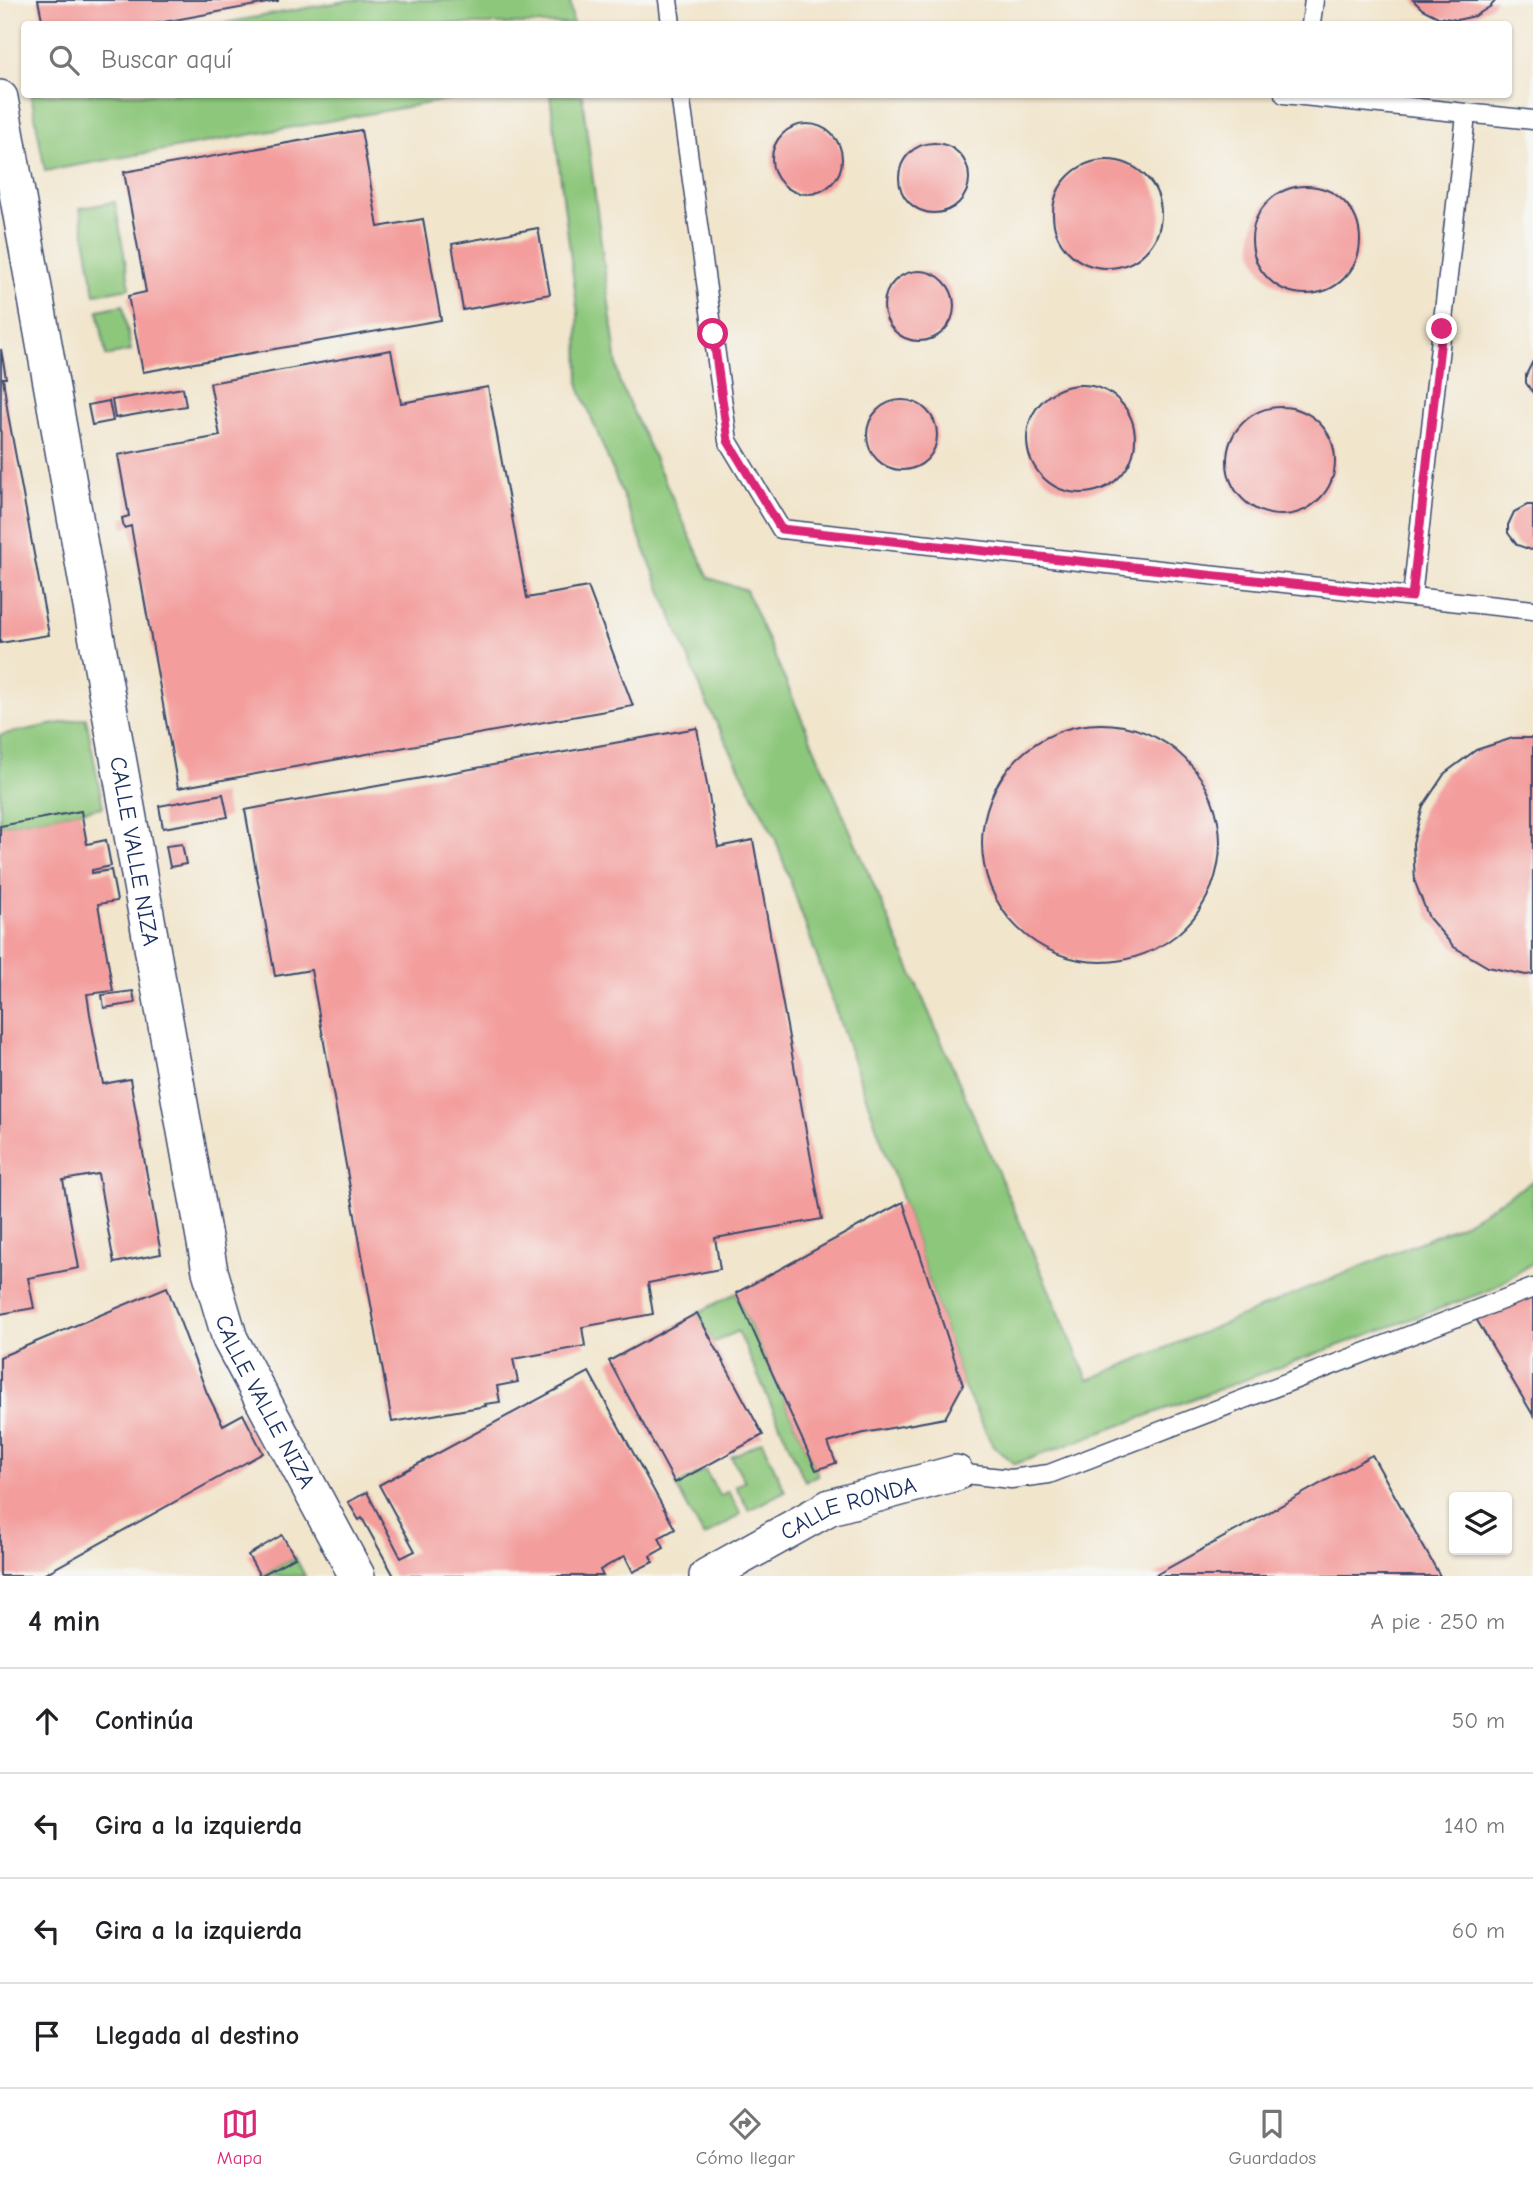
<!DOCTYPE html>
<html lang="es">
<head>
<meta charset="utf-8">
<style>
  body { margin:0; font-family:"Comic Neue",sans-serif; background:#f2f2f2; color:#202124 }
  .controls { position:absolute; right:21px; bottom:21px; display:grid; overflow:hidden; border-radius:7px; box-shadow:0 2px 5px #0004 }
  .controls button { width:63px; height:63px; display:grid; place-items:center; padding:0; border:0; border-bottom:2px solid #e0e0e0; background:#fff; color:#202124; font:35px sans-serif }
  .stop { position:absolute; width:21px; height:21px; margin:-16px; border:5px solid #db2777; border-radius:50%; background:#fff }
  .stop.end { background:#db2777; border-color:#fff; box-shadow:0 2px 7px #0008 }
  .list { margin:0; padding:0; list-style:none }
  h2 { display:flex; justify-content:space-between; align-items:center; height:91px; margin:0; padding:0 28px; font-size:30px }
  h2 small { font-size:23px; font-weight:400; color:#757577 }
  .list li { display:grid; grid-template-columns:46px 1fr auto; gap:21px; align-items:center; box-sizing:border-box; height:105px; padding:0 28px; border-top:2px solid #e0e0e0 }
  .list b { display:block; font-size:26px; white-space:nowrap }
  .list em { font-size:23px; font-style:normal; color:#757577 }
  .icon { flex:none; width:38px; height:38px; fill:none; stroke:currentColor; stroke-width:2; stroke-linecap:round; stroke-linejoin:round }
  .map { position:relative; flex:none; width:1533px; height:1576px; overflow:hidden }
  .search { position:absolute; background:#fff; box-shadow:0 2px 5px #0004; left:21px; right:21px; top:21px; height:77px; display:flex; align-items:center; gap:18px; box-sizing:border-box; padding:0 24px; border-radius:7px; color:#757577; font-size:26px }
  .sheet { height:511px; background:#fff }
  nav { display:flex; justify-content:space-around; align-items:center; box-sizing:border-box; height:98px; border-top:2px solid #e0e0e0; background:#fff; font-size:19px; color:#757577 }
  nav a { display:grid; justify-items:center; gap:4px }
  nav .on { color:#db2777 }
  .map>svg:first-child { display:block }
  .green { fill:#8dc77b; stroke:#547b6c; stroke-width:2 }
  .building { fill:#f39e9d }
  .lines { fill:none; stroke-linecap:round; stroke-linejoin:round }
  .service-casing { stroke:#3b4a6e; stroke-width:21 }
  .minor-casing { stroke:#3b4a6e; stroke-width:38 }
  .service { stroke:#fff; stroke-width:18 }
  .minor { stroke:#fff; stroke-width:35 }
  .route { stroke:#db2777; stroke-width:9 }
  .labels { text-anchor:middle; stroke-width:7; stroke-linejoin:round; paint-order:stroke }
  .street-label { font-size:23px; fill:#1b2f5e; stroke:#f6f6f2 }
</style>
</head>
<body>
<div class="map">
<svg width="1533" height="1576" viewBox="0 0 1533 1576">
  <rect width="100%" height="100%" fill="#f6f6f2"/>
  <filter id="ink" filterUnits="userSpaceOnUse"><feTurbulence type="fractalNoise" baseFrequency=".0143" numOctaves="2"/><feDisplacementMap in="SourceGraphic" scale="14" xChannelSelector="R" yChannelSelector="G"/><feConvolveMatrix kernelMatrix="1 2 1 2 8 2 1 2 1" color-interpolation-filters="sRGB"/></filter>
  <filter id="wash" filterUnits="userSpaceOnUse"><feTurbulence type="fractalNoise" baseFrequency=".00686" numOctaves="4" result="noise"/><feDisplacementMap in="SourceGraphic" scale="28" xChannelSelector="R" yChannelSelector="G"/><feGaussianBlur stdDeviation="1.57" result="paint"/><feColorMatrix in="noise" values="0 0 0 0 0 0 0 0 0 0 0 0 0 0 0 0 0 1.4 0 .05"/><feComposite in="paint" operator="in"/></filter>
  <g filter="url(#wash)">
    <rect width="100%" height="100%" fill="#f1e5cc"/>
    <g class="green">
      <path d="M351 0H570L573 24H218Z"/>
      <path d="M31 94H475V95L45 171Z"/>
      <path d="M550 95H582L619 381 709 578 746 590 1088 1380 1461 1225 1533 1181V1263L1490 1290 1015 1464 993 1446 963 1385 903 1202 775 838 708 706 579 387 578 314Z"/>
      <path d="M115 202 130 288 95 294 80 208Z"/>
      <path d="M123 305 131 351 106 356 98 310Z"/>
      <path d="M86 718 103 807 0 826V735Z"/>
      <path d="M736 1293 816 1470 818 1475 805 1481 738 1331 713 1343 697 1313Z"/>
      <path d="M762 1441 785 1491 749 1510 735 1486 745 1481 731 1457Z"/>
      <path d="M705 1470 720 1496 728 1491 741 1514 704 1537 676 1486Z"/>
      <path d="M295 1557 305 1576H260Z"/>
    </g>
    <g id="blocks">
      <g class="building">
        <path d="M38 0H278V1L153 24H43Z"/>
        <path d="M1413 0H1496L1491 6 1475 16 1457 20 1438 17 1422 9Z"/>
        <circle cx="807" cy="159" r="35"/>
        <path d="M361 130 378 227 423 219 441 320 143 372 128 296 146 292 124 172Z"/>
        <circle cx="934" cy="178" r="35"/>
        <circle cx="1107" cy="214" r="54"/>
        <circle cx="1306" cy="240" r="54"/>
        <path d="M538 228 550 294 463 310 452 244Z"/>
        <circle cx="919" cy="306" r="35"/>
        <path d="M1 349 6 378H3L8 414 49 635 0 643Z"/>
        <path d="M391 350 401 403 488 387 527 598 588 587 633 706 178 788 131 526 124 528 122 518 129 516 118 455 220 436 210 383Z"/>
        <path d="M1533 361V393L1526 383V375Z"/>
        <circle cx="1081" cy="439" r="54"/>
        <path d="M183 388 186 406 115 418 112 400Z"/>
        <circle cx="902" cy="435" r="35"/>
        <path d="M109 401 113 421 92 425 88 405Z"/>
        <circle cx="1281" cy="461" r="54"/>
        <path d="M1527 505H1533V549L1531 550 1517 545 1508 533V525L1514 512Z"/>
        <circle cx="1101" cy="843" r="119"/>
        <path d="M697 728 718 847 753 840 822 1219 715 1238 720 1269 648 1283 653 1314 582 1327 585 1346 513 1359 518 1382 497 1386 500 1402 485 1404 486 1406 392 1422 311 970 275 976 245 810Z"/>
        <path d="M1513 738H1533V974L1526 975 1488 967 1454 947 1429 918 1415 882 1413 843 1423 806 1445 773 1476 750Z"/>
        <path d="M223 794 228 817 163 828 159 806Z"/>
        <path d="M81 811 87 844 106 840 111 866 92 870V873L111 870 117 901 98 904 113 991 87 994 90 1014 103 1084 130 1079 161 1254 114 1263 98 1174 63 1180 79 1268 28 1278 34 1308 0 1314V826Z"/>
        <path d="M182 844 186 864 170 867 166 846Z"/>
        <path d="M133 991 135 1003 104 1008 102 995Z"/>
        <path d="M903 1202 963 1385 945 1418 864 1433 828 1443 836 1463 816 1470 736 1293Z"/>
        <path d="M1533 1280V1415L1475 1317Z"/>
        <path d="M167 1287 207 1393 223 1425 243 1414 263 1453 41 1576H0V1357Z"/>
        <path d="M697 1313 763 1435 675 1483 609 1361Z"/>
        <path d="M589 1372 675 1529 659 1538 664 1548 650 1556 653 1562 633 1572 625 1556 600 1570 603 1576H394L362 1518 359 1520 348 1502 367 1492 401 1558 415 1551 379 1485Z"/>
        <path d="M1372 1455 1440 1576H1154Z"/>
        <path d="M282 1535 295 1557 260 1576 248 1555Z"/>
      </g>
    </g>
  </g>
  <g filter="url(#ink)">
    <use href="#blocks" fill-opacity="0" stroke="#3b4a6e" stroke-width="2"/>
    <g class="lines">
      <g class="service-casing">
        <g id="service">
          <path d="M668 0 671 24"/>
          <path d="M1311 24 1314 0"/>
          <path d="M680 94 728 441 781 529 1533 610"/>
          <path d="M1284 94 1533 120"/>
          <path d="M1412 597 1466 115"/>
          <path d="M956 1473 1011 1479 1049 1474 1533 1288"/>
        </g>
      </g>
      <g class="minor-casing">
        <g id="minor">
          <path id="s1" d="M0 98 210 1271 230 1339 357 1576"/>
          <path id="s2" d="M707 1576 830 1507 956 1473"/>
        </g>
      </g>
      <use href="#service" class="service"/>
      <use href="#minor" class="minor"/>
    </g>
  </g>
  <g class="lines" filter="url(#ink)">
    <path class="route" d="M713 334 728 441 781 529 1412 597 1442 329"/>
  </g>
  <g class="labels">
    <g class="street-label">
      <text dy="8" stroke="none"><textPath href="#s1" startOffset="765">CALLE VALLE NIZA</textPath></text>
      <text dy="8" stroke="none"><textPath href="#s1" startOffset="1334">CALLE VALLE NIZA</textPath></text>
      <text dy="8" stroke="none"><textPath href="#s2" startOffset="158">CALLE RONDA</textPath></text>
    </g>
  </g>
</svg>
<div class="controls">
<button><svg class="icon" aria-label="layers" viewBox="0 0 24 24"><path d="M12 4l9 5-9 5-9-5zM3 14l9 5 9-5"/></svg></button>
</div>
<div class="stop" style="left:713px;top:334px"></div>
<div class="stop end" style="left:1442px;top:329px"></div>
<div class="search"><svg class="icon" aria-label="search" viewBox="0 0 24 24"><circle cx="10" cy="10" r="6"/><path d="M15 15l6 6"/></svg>Buscar aquí</div>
</div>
<section class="sheet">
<h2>4 min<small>A pie · 250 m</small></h2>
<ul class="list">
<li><svg class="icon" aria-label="ahead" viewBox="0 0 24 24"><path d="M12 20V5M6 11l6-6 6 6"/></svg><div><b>Continúa</b></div><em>50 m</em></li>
<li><svg class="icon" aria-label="left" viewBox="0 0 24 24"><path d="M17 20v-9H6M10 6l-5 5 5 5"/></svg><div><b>Gira a la izquierda</b></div><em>140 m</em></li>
<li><svg class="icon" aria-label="left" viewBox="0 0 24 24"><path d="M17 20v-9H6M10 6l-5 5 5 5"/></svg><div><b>Gira a la izquierda</b></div><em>60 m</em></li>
<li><svg class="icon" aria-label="arrive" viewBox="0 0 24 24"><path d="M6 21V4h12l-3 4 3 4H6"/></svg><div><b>Llegada al destino</b></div></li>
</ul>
</section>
<nav>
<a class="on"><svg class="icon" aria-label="map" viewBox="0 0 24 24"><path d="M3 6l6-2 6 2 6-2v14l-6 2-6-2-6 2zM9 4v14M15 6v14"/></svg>Mapa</a>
<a><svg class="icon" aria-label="directions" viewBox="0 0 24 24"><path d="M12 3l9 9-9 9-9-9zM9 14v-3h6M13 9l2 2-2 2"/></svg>Cómo llegar</a>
<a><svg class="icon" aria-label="saved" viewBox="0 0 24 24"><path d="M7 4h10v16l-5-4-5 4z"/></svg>Guardados</a>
</nav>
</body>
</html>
